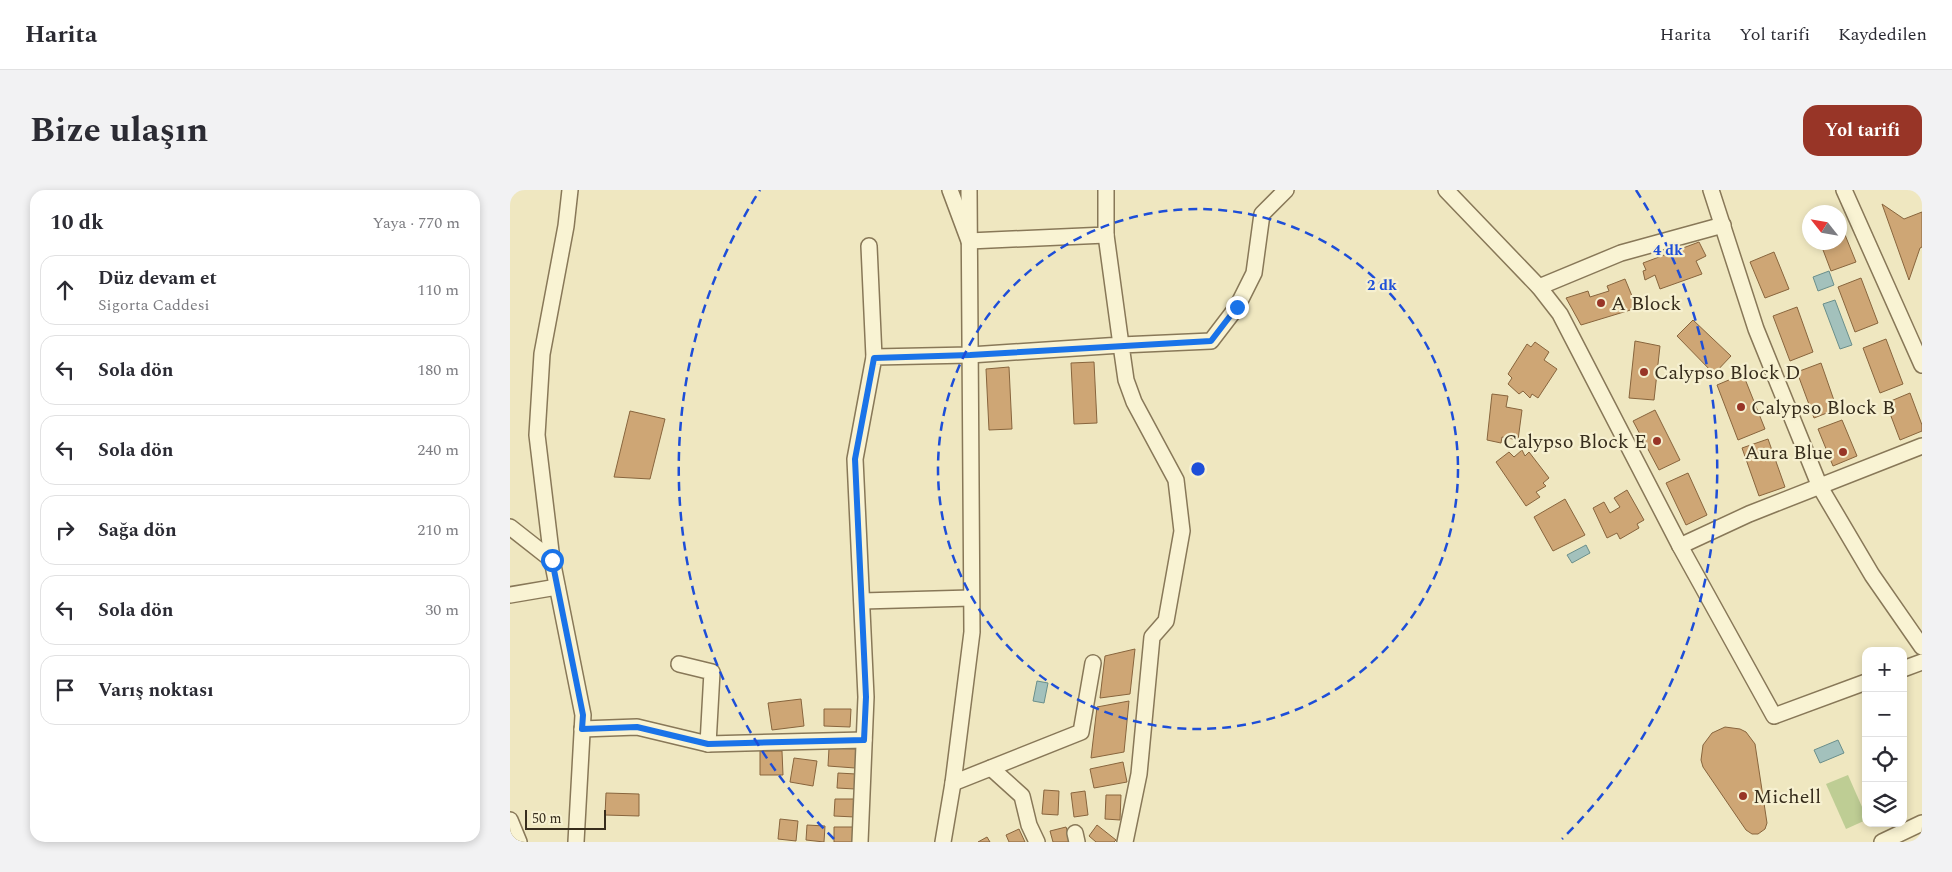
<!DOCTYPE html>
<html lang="tr">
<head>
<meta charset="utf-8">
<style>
  body { margin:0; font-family:Spectral,serif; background:#f2f2f3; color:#2b2b33 }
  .controls { position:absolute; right:15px; bottom:15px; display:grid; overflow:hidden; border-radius:10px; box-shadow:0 2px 8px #0003 }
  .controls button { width:45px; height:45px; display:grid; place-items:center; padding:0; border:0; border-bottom:1px solid #e1e1e2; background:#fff; color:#2b2b33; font:25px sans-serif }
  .compass { position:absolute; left:1292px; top:15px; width:45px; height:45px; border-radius:50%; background:#fff; box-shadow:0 2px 8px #0003; rotate:301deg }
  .scale { position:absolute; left:15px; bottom:12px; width:81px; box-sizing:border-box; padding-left:5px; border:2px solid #372d1c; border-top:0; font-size:14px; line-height:18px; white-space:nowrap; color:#372d1c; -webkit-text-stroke:4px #f6f0d0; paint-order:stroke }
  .stop { position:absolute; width:15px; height:15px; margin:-11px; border:4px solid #1a73e8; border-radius:50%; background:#fff }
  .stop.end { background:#1a73e8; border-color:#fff; box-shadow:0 1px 5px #0008 }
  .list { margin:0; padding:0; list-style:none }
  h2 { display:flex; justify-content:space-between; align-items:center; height:65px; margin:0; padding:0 20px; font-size:21px }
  h2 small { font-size:16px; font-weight:400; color:#7c7c81 }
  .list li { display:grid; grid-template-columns:32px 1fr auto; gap:15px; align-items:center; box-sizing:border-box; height:70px; margin:0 10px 10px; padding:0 10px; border:1px solid #e1e1e2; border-radius:15px }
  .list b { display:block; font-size:19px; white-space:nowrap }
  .list p { margin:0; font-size:16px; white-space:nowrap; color:#7c7c81 }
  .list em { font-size:16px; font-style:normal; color:#7c7c81 }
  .icon { flex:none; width:28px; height:28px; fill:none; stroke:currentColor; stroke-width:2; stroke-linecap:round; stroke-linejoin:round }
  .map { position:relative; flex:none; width:1412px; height:652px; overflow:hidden; border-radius:15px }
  header { display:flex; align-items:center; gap:30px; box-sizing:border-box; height:70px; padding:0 25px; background:#fff; border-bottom:1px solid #e1e1e2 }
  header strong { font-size:24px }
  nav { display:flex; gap:28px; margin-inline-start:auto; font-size:18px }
  .intro { display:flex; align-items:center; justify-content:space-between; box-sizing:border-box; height:120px; padding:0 30px }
  h1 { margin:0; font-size:35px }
  .button { padding:12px 22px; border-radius:15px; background:#983527; color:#fff; font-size:18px; font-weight:700 }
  main { display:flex; gap:30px; padding:0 30px }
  aside { flex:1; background:#fff; border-radius:15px; box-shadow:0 2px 8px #0003 }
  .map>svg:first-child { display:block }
  .green { fill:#becd94 }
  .water { fill:#a3c1bc; stroke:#6a8f8b }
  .building { fill:#cea675; stroke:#88653d }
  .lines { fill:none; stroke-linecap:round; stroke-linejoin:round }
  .minor-casing { stroke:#887858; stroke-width:18 }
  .minor { stroke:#f9f3d3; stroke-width:15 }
  .route { stroke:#1a73e8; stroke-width:6 }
  .ring { fill:none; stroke:#1d4ed8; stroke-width:2.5; stroke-dasharray:9 6 }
  .poi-dot { fill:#983527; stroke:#f6f0d0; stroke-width:2 }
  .labels { text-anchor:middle; stroke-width:4.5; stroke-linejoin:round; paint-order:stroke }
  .poi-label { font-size:20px; fill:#372d1c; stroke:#f6f0d0; text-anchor:start }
  .centre { fill:#1d4ed8; stroke:#f6f0d0; stroke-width:2.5 }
  .ring-label { font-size:15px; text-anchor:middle; font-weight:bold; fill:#1d4ed8; stroke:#f6f0d0; stroke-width:4.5; stroke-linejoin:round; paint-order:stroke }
</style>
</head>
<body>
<header>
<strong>Harita</strong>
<nav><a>Harita</a><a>Yol tarifi</a><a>Kaydedilen</a></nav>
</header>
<div class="intro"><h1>Bize ulaşın</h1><a class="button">Yol tarifi</a></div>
<main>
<aside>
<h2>10 dk<small>Yaya · 770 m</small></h2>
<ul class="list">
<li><svg class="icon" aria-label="ahead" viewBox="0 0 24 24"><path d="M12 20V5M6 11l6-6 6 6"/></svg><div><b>Düz devam et</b><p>Sigorta Caddesi</p></div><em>110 m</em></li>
<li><svg class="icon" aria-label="left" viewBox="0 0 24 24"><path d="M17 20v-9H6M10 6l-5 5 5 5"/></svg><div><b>Sola dön</b></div><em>180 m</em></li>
<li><svg class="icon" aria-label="left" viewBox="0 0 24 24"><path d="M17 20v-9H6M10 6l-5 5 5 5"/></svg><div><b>Sola dön</b></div><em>240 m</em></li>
<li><svg class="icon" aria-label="right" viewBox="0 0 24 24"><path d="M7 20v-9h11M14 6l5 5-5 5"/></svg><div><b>Sağa dön</b></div><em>210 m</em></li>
<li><svg class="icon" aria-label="left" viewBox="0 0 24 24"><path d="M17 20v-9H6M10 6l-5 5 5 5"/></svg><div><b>Sola dön</b></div><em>30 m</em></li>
<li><svg class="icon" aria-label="arrive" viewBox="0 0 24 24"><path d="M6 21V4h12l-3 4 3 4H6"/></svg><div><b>Varış noktası</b></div></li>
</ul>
</aside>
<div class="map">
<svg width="1412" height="652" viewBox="0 0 1412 652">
  <rect width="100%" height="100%" fill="#efe7c0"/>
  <path class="green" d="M1338 585 1356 626V630L1336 639 1316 594Z"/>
  <g class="water">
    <path d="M1319 81 1324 95 1308 101 1303 87Z"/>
    <path d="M1325 110 1342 155 1330 159 1313 114Z"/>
    <path d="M1076 355 1080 363 1062 373 1057 365Z"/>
    <path d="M527 491 538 493 534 513 523 511Z"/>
    <path d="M1328 550 1334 563 1310 573 1304 560Z"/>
  </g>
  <g class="building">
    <path d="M1372 14 1394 29 1412 22V57L1410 58 1399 90Z"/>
    <path d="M1331 35 1346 72 1321 81 1310 52H1330V36Z"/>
    <path d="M1189 52 1196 66 1186 71 1192 84 1150 99 1145 85 1135 90 1133 81 1136 80 1133 73Z"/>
    <path d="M1264 62 1279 99 1255 108 1240 72Z"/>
    <path d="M1351 88 1368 133 1345 142 1328 97Z"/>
    <path d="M1115 89 1127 118 1071 135 1056 108 1078 101 1080 107 1099 101 1097 96Z"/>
    <path d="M1287 117 1303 162 1280 171 1263 126Z"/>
    <path d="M1183 130 1221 166 1204 184 1167 146Z"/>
    <path d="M1376 149 1393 194 1370 203 1353 158Z"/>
    <path d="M1125 151 1150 156 1144 210 1119 208Z"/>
    <path d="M1025 152 1039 162 1034 170 1047 179 1028 208 1022 204 1020 208 1013 201 1009 204 998 194 1002 188 998 184 1017 154 1021 157Z"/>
    <path d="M584 172 587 233 564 234 561 173Z"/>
    <path d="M1311 173 1327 219 1304 228 1287 182Z"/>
    <path d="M499 177 502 239 479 240 476 179Z"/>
    <path d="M1233 184 1255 239 1228 250 1207 195Z"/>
    <path d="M1400 203 1412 235V241L1390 250 1376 213Z"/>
    <path d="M982 204 998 206 996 217 1012 220 1008 250 992 247 991 253 977 250Z"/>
    <path d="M1145 220 1170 270 1149 280 1123 231Z"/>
    <path d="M120 221 155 229 140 289 104 287Z"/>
    <path d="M1332 230 1347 266 1323 276 1308 239Z"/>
    <path d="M1258 249 1275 297 1249 306 1232 258Z"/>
    <path d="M1012 260 1015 266 1019 262 1039 288 1033 293 1036 296 1026 302 1030 307 1016 316 986 272 999 262 1004 267Z"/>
    <path d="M1178 283 1197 325 1176 335 1156 293Z"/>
    <path d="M1117 300 1134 330 1127 334 1129 338 1110 349 1107 343 1097 348 1083 318 1094 312 1100 323 1110 317 1104 308Z"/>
    <path d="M1055 309 1075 345 1043 361 1024 327Z"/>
    <path d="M625 459 620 504 590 508 595 466Z"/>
    <path d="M291 509 294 536 262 540 258 513Z"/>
    <path d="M619 511 614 562 581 568 587 517Z"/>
    <path d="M314 519H341L340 537 314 536Z"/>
    <path d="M1215 537 1230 539 1236 542 1245 554 1257 633 1255 639 1248 644H1242L1236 640 1193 577 1191 570 1193 555 1202 543Z"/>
    <path d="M319 558 346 559 345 578 318 576Z"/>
    <path d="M250 561H272L273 585H250Z"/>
    <path d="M284 568 307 571 303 596 280 592Z"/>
    <path d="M613 572 617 592 584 598 580 579Z"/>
    <path d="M328 583 346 584 345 599 327 598Z"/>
    <path d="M534 600 549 601 548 625 532 624Z"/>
    <path d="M575 601 578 625 564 627 561 603Z"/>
    <path d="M96 603 129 604V626L95 625Z"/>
    <path d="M596 605H611L610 630 595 629Z"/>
    <path d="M325 609H346L345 627 324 626Z"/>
    <path d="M270 629 288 631 286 651 268 649Z"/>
    <path d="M297 635 315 636 314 652 296 650Z"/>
    <path d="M587 635 606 650 604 652H586L579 646Z"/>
    <path d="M324 637H343L342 652H324Z"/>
    <path d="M556 637 561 652H543L540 641Z"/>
    <path d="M509 639 515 652H499L496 645Z"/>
    <path d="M477 647 480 652H468Z"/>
  </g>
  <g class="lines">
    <g class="minor-casing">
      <g id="minor">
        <path d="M60 0 56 36 32 164 27 245 42 370 73 525 66 652"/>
        <path d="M440 0 459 51 596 45V0"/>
        <path d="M936 0 1029 97 1050 124 1170 356 1264 526 1356 492"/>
        <path d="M1201 0 1246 139 1310 297 1362 385 1412 457"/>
        <path d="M1334 0 1412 175"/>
        <path d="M359 56 364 167"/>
        <path d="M1029 97 1111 63 1213 35"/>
        <path d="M0 337 42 370"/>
        <path d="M1170 356 1239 324 1412 256"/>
        <path d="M0 405 47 397"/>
        <path d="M352 411 461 408"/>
        <path d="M1393 479 1412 472"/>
        <path d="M72 539 127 537 198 554 202 482 169 474"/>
        <path d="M198 554 354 550"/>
        <path d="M481 578 512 606 519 635 527 652"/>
        <path d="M443 593 571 542 583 473"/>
        <path d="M0 630 9 652"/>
        <path d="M565 643 567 652"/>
        <path d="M350 652 356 507 345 269 364 167 460 165 611 155 596 45"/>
        <path d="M433 652 443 593 462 442 459 0"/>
        <path d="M615 652 629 584 642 447 656 431 672 341 666 290 624 212 616 190 611 155 701 151 727 117 744 83 752 24 776 0"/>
        <path d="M1372 652 1412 633"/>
      </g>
    </g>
    <use href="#minor" class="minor"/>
  </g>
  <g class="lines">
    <path class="route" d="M42 370 73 525 72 539 127 537 198 554 354 550 356 507 345 269 364 168 460 165 701 151 727 117"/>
  </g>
  <g class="ring">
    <circle cx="688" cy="279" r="260"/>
    <path d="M324 649A519 519 0 0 1 250 0M1126 0A519 519 0 0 1 1052 649"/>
  </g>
  <g class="poi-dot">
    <circle cx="1091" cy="113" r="5"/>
    <circle cx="1134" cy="182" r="5"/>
    <circle cx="1231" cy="217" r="5"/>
    <circle cx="1147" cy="251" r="5"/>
    <circle cx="1333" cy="262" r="5"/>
    <circle cx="1233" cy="606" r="5"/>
  </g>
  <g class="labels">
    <g class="poi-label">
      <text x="1101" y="120">A Block</text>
      <text x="1144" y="189">Calypso Block D</text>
      <text x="1241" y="224">Calypso Block B</text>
      <text x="1137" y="258" text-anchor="end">Calypso Block E</text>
      <text x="1323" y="269" text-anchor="end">Aura Blue</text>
      <text x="1243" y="613">Michell</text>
    </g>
  </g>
  <circle cx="688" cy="279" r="8" class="centre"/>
  <g class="ring-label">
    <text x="1158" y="65">4 dk</text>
    <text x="872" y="100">2 dk</text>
  </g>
</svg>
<div class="controls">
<button>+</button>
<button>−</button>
<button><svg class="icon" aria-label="locate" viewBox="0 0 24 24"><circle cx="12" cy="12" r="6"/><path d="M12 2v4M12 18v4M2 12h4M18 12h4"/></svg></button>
<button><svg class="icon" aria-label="layers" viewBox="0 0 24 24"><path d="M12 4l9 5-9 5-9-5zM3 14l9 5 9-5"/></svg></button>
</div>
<svg class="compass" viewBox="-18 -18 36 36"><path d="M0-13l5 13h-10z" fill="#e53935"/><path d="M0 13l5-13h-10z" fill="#7c7c81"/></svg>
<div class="scale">50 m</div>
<div class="stop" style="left:42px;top:370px"></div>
<div class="stop end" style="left:727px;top:117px"></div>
</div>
</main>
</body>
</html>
